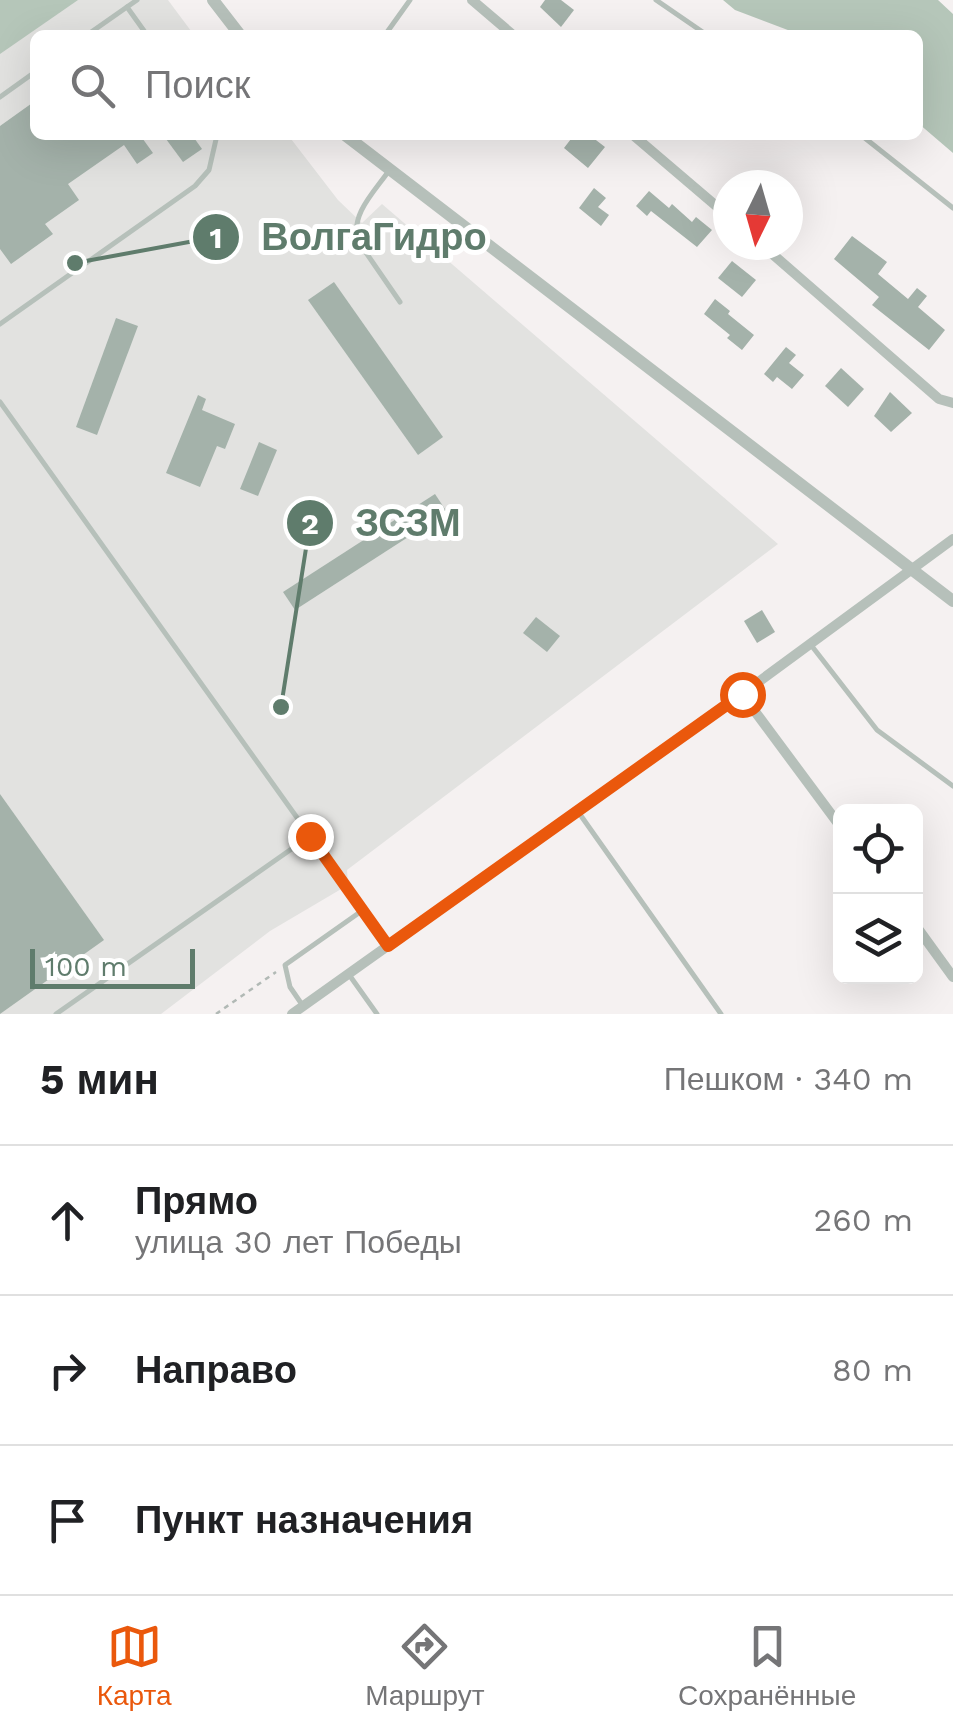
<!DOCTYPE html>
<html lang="ru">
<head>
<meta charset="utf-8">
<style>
  body { margin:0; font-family:"Work Sans",sans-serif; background:#f6f6f6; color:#202124 }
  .controls { position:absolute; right:30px; bottom:30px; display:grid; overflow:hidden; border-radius:15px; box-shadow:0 10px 40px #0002 }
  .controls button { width:90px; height:90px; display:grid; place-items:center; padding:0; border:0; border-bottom:2px solid #e0e0e0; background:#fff; color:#202124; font:50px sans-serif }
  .compass { position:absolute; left:713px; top:170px; width:90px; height:90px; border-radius:50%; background:#fff; box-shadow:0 10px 40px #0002; rotate:185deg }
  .scale { position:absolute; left:30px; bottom:25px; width:165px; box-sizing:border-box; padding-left:10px; border:5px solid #5f7c6c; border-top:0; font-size:28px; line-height:35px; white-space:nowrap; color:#5f7c6c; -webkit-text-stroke:8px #fff; paint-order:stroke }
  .stop { position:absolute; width:30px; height:30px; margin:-22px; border:8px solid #ea580c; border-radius:50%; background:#fff }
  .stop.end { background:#ea580c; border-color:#fff; box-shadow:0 2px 10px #0008 }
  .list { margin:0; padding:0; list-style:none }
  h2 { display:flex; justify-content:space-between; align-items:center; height:130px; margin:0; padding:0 40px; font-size:42px }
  h2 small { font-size:32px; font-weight:400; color:#757577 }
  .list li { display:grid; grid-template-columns:65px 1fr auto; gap:30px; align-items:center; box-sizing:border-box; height:150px; padding:0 40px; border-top:2px solid #e0e0e0 }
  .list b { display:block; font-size:38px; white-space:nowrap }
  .list p { margin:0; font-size:32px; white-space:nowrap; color:#757577 }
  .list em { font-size:32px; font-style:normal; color:#757577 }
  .icon { flex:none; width:55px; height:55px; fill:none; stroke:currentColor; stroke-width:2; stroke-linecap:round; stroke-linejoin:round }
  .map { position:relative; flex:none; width:953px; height:1014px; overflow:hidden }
  .search { position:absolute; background:#fff; box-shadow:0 10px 40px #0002; left:30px; right:30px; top:30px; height:110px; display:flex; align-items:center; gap:25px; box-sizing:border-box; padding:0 35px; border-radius:15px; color:#757577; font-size:38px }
  .sheet { height:580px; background:#fff }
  nav { display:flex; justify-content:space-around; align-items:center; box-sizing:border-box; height:140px; border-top:2px solid #e0e0e0; background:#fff; font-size:28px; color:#757577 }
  nav a { display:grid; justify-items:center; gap:5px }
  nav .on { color:#ea580c }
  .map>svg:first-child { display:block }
  .built { fill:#e2e2e0 }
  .water { fill:#b5c6b9 }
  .building { fill:#a4b2aa }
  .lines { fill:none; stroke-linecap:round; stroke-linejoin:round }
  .path { stroke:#b1b9b5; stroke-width:2.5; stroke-dasharray:5 5; stroke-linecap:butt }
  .service { stroke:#b6c0ba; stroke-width:5 }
  .minor { stroke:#b6c0ba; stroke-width:10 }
  .tertiary { stroke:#b6c0ba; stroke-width:12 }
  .route { stroke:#ea580c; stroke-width:12 }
  .leader { fill:none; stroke:#5f7c6c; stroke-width:4 }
  .callout-dot { fill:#5f7c6c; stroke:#fff; stroke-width:4 }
  .mark-label { font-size:30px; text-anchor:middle; font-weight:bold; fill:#fff }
  .callout-label { font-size:38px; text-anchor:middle; font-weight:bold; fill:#5f7c6c; stroke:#fff; stroke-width:10; stroke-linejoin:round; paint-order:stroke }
</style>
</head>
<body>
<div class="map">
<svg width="953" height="1014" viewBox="0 0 953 1014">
  <rect width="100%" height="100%" fill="#f5f1f1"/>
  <path class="built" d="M0 0H168L194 35H35V135H288L338 200 362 223 382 204 778 544 347 870 348 885 270 931 161 1014H0Z"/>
  <g class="water">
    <path d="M0 0H78L0 54Z"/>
    <path d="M723 0H938L953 14V153L918 123V35H801L735 10Z"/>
  </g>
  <g class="building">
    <path d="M545 0H561L574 10 561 27 540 7Z"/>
    <path d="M35 101V135H140L153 153 137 164 124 145 68 184 79 200 45 224 53 234 11 264 0 249V126Z"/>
    <path d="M173 135H192L202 149 183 162 166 139Z"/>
    <path d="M574 135H584L589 140 592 137 605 147 588 168 564 148Z"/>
    <path d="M594 188 606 198 598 207 609 215 601 226 579 208Z"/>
    <path d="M649 191 669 208 672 204 692 222 696 217 712 230 697 247 651 211 647 216 636 206Z"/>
    <path d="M852 236 887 262 878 274 908 299 917 288 927 296 918 307 945 330 929 350 872 305 879 297 834 259Z"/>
    <path d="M732 261 756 280 742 297 718 278Z"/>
    <path d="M334 282 443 437 418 455 308 300Z"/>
    <path d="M715 299 730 311 728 314 754 335 742 350 727 338 730 335 704 314Z"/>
    <path d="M116 318 138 326 97 435 76 427Z"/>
    <path d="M786 347 796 355 789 363 804 375 792 389 777 377 773 382 764 374Z"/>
    <path d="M841 368 864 389 848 407 825 386Z"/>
    <path d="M890 392 912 413 891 432 874 416Z"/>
    <path d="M198 395 206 399 202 410 235 424 225 449 217 446 200 487 166 473Z"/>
    <path d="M259 442 277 450 258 496 240 489Z"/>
    <path d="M435 494 447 512 295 610 283 592Z"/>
    <path d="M762 610 775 632 757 643 744 621Z"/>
    <path d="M536 617 560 636 547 652 523 633Z"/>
    <path d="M0 794 104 940 0 1014Z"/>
  </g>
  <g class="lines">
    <path class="path" d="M216 1014 276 972"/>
    <g class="service">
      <path d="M656 0 707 35"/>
      <path d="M127 7 147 35"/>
      <path d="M87 35 137 0"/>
      <path d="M385 35 410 0"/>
      <path d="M0 97 35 72"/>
      <path d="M861 135 953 208"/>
      <path d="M388 172C374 192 350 215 358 241L400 302"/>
      <path d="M0 324 195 186 209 170 217 135"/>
      <path d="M0 402 388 945"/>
      <path d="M811 645 877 730 953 786"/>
      <path d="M579 813 721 1014"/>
      <path d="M350 976 377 1014"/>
      <path d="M303 1006 290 987 285 965 363 910"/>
      <path d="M56 1014 310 836"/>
    </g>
    <g class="minor">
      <path d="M472 0 513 35"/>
      <path d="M633 135 728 216"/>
      <path d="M762 245 939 399 953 403"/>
      <path d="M742 694 953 539"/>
      <path d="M916 926 953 977"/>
      <path d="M292 1014 742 694 840 826"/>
    </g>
    <g class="tertiary">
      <path d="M213 0 240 35"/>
      <path d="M345 135 953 601"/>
    </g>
  </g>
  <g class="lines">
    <path class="route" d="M310 836 388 946 742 694"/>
  </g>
  <path class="leader" d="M75 263L216 237M281 707L310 523"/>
  <g class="callout-dot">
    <circle cx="75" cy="263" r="10"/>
    <circle cx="281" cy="707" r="10"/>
    <circle cx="216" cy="237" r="25"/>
    <circle cx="310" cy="523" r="25"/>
  </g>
  <g class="mark-label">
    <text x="216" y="248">1</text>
    <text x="310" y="534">2</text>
  </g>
  <g class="callout-label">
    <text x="374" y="250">ВолгаГидро</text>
    <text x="408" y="536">ЗСЗМ</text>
  </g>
</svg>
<div class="controls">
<button><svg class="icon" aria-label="locate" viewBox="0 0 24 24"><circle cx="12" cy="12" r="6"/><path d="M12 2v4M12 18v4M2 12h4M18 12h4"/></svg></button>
<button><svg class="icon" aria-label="layers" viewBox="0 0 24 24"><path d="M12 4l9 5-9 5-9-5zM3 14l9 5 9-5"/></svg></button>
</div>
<svg class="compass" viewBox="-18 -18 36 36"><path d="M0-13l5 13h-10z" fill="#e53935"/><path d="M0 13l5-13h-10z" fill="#757577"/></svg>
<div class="scale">100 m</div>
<div class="stop" style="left:742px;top:694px"></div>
<div class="stop end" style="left:310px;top:836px"></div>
<div class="search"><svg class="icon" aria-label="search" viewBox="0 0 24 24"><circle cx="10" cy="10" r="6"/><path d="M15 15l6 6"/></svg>Поиск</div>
</div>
<section class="sheet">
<h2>5 мин<small>Пешком · 340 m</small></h2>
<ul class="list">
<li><svg class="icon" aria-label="ahead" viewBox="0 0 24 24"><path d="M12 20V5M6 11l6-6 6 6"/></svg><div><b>Прямо</b><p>улица 30 лет Победы</p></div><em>260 m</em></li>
<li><svg class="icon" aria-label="right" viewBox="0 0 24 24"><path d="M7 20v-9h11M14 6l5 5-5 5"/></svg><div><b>Направо</b></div><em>80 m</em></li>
<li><svg class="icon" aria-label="arrive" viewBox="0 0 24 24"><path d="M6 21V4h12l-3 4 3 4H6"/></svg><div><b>Пункт назначения</b></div></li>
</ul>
</section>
<nav>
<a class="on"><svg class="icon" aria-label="map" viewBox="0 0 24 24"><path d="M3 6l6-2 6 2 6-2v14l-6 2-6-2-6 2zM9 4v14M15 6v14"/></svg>Карта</a>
<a><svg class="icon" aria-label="directions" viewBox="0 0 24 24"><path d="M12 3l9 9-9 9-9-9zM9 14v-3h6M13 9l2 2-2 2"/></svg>Маршрут</a>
<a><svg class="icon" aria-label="saved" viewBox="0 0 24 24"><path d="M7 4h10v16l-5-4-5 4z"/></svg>Сохранённые</a>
</nav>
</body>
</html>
